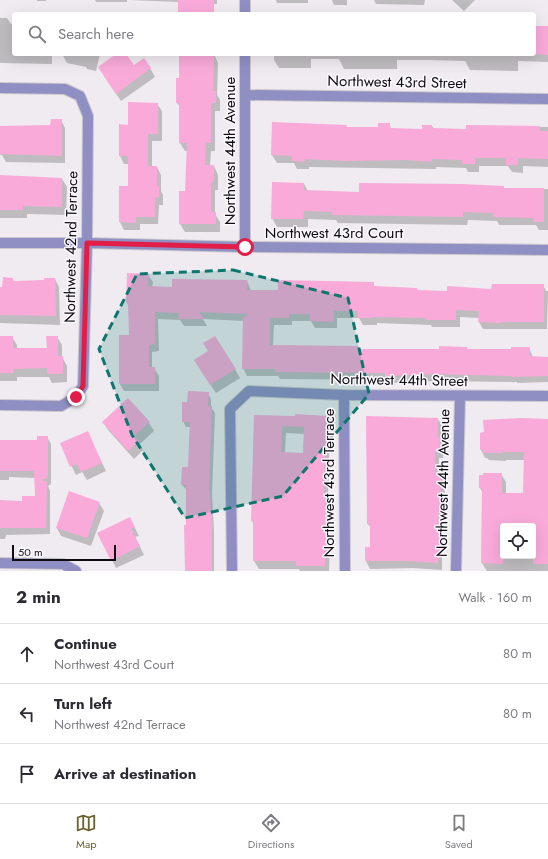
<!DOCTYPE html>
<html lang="en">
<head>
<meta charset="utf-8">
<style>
  body { margin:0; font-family:Jost,sans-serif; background:#f7f7f7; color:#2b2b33 }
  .controls { position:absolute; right:12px; bottom:12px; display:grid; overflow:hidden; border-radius:4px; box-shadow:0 4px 16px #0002 }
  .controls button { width:36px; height:36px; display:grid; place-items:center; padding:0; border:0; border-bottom:1px solid #e1e1e2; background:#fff; color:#2b2b33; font:20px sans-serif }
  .scale { position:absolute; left:12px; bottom:10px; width:104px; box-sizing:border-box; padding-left:4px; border:2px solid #0d0c0e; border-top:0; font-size:11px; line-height:14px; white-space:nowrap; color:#0d0c0e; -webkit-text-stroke:3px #fcf8ff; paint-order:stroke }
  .stop { position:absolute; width:12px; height:12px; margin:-9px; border:3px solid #e11d48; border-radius:50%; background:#fff }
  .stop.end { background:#e11d48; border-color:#fff; box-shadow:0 1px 4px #0008 }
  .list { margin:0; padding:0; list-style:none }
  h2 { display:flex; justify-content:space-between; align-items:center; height:52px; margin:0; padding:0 16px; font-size:17px }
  h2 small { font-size:13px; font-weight:400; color:#7c7c81 }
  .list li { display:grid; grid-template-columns:26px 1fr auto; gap:12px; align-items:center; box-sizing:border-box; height:60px; padding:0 16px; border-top:1px solid #e1e1e2 }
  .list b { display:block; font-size:15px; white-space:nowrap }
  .list p { margin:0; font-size:13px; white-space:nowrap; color:#7c7c81 }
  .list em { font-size:13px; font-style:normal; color:#7c7c81 }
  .icon { flex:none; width:22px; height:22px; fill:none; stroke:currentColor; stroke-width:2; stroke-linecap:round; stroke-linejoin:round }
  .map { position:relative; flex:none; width:548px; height:571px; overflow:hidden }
  .search { position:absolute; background:#fff; box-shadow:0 4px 16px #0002; left:12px; right:12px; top:12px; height:44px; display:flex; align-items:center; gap:10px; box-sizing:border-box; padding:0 14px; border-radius:4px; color:#7c7c81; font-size:15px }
  .sheet { height:232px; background:#fff }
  nav { display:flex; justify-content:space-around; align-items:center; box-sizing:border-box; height:56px; border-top:1px solid #e1e1e2; background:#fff; font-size:11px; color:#7c7c81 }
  nav a { display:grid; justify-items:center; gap:2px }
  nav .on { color:#6a622f }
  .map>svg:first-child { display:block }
  .shadow { fill:#0003; fill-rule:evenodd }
  .building { fill:#f9aad9; fill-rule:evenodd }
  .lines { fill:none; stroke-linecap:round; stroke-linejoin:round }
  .minor-casing { stroke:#cbc7cd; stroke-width:12 }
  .minor { stroke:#8f8fc3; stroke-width:10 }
  .route { stroke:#e11d48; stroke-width:5 }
  .marked { fill:#0f766e; fill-opacity:0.2; stroke:#0f766e; stroke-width:3; stroke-dasharray:8 5; stroke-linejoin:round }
  .labels { text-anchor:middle; stroke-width:3; stroke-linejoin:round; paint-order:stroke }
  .street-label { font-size:15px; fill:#0d0c0e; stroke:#fcf8ff }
</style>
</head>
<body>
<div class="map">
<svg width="548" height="571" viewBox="0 0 548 571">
  <rect width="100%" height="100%" fill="#efebf1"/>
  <g class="shadow">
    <rect x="37" y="0" width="9" height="1"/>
    <path d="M86 0H127V2H96L95 0Z"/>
    <path d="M129 0H217V4H195V14H179V2Z"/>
    <path d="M276 0H308V3H277Z"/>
    <path d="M332 0H347V5H334Z"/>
    <path d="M363 0H425L424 5 376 4 374 0Z"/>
    <path d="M452 0H475L464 11Z"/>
    <path d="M0 18H7L11 24H14V54H52V64L0 63Z"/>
    <path d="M534 27H548V62L518 61V71L470 70 465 61 428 60H397V69H344L339 59H311V68H279L274 60V54H534Z"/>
    <path d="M62 54H100L96 71 87 69 86 67 67 63Z"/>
    <path d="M118 54H125L134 66 150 68 155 77 121 101 104 76Z"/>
    <path d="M180 54H214L218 63 217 95 220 100V111H215V151H211L210 166H214L218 175V190H215V214L220 222V232H185L180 224 186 192 188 151H185L180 143V107L177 103 180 79Z"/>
    <path d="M157 104 162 111V141H152V167H157L161 175V191L163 195V205H159L158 224H140V230H124L120 222 129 187V164H124L120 156V125L129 126Z"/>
    <path d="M61 120 65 128V163L6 162 2 155H0V126H51Z"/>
    <path d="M389 124 392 130H423L432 126 434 129 466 130 467 126 548 127V167L523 166V173L512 172 508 166H479V172H468L466 168 436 167V169L309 167V169H297L294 163H277L272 155 346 126 347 128H379Z"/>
    <path d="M0 177 62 179 67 187 66 215 27 214V218H0Z"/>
    <path d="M304 184 308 191 360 193 503 187 505 189H548V230H539L536 225H499L497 221 468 220 467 225 338 223 336 220 308 219V227H277L272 218Z"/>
    <path d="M148 275 153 282 152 287 173 288 247 281 251 291H279L373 283 375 287 417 289 418 291 448 292 543 285 546 291H548L547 329H483L479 322V318L460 317V327H432L431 325 377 323V325H363L359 318H337V328H315L311 321H292V325H274L273 346 357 347 359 350H512L529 348 533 357 548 358V382L517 383V382L438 381 390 383 389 380 280 379 278 376H247L243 368 244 321 203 319 207 326H184L180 320 158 319 159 351 152 352V368H154L159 376V391H124L120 384V336H130L129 307 127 303Z"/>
    <path d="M13 279 14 282 45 281 55 279 59 287 60 325 0 323V288H3Z"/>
    <path d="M0 337H12L17 345V349H48L57 337 62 345V357L67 366V382L52 383 49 377H17V381H0Z"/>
    <path d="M209 352 235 369 240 378 216 393 200 369Z"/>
    <path d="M208 393 211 399V407L215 413 212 494 214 531V571H186L187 490 182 485 189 468 190 427H186L183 421 188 403Z"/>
    <path d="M255 416 326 417 330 424 328 495 330 532 329 571H300L299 569H259L254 561V525L252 521ZM286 433 305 434 304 454H285Z"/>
    <path d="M438 419 442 426V442L444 445 443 458H439V473H440L445 481 444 512H442V570L413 568 370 569 366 561 371 548V528L368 524Z"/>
    <path d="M548 420V571H487L482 563 483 493 480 488 484 476 501 474 506 482V494H524V460H506V461L489 460 487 458H485L481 450V433ZM503 526H533V556H503Z"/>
    <path d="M103 422 149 423 154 431 140 444 143 450 134 459 108 430Z"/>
    <path d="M87 432 106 471 87 480 82 472 76 475 61 444Z"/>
    <path d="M47 437 51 444V483L50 485 48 486 50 491V534L6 535 5 539H0V501L23 502 36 497 35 478 9 477V480H0V441L38 442Z"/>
    <path d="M99 503 104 511 91 546 61 536 57 528Z"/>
    <path d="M134 526 139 536 135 537 144 555 116 568 98 533Z"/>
  </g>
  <g class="building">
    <rect x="178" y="0" width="36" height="14"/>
    <path d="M534 26H548V55L534 54Z"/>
    <path d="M116 54H126L134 65 144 58 151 68 116 94 98 67Z"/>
    <path d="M179 54H214L213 91H216V103H211V143H206L205 165H214V182H211V212H216V224H179V191H185L187 143H179V103H176V78H179Z"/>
    <path d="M128 102 158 103V134H148V166H157V186H159V197H155V217H136V223L119 222V186H128V156H119V124L128 125Z"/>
    <path d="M51 119H62V156L0 154V126L50 125Z"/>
    <path d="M272 122 347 125 346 127H378V123H390V128L422 129V125H432V128L466 129V125L540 126V131H548V159L518 158V165H506V158H475V164H462V160L432 159V162L407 160 345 161 305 159 304 162 292 161V156L271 155Z"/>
    <path d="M0 175 62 178V207L23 206V210H0Z"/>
    <path d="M272 182 304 183V190L359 192V183L462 184 504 186V188H544V222H533L534 218 493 217V213L463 212V217L332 215V212L304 211 303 219H271Z"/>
    <path d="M127 273 149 274 148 286 172 287V279L247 280V290H278V280L374 282V286L417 288V290L447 291V286L491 289 492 284H544V322H501V323L478 322 479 311 456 310V320H426V318L373 317V318H358V311H334V322L310 321V314H289V318H270V345L358 346V349H439V346L467 347V349H511V347H530V356L548 357V376L512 377V376L433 374 385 376V373L275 372V369H242L243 318 249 314 199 312 204 319H178L179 313 155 312V344L149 345V367H155V384H119V335H129L128 303H126Z"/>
    <path d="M3 277 13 278V281L44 280V278H55L56 316 0 315V287H2Z"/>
    <path d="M0 336H13V348H47L46 336H58V356H63V374H47V368L13 369V373H0Z"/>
    <path d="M215 336 236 369 210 385 194 360 208 351 203 343Z"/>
    <path d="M188 391 209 392 208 406H212L209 490H210L212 525V571H185L184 525H186V485H181L182 467H188L190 422H182V402H187Z"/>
    <path d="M128 398 150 422 134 436 139 441 128 451 102 422Z"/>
    <path d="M295 414 326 416 324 486 326 523 325 566H296V561H253V521H251L254 415 295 416ZM282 426 304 427 303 453 281 452Z"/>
    <path d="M366 416 438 418V437H440L439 451H435V472H441L440 504H439L438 529H440L438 563 408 561H365V547H370V524H367Z"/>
    <path d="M522 418 548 419V564H533V526L511 525 503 526V564L481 563 482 488H479V475H483V473H502V493H523L524 452H502V453H483V450H480V433L484 432 483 420Z"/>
    <path d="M88 431 102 463 81 472 77 464 70 467 60 443Z"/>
    <path d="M37 436H48V475L47 478 41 480 47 482 46 528H0V500L22 501V496H35L34 471H0V440H37Z"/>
    <path d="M69 491 100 502 87 538 56 528Z"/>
    <path d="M130 517 135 527 131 529 140 546 111 561 97 533Z"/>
  </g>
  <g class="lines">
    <g class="minor-casing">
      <g id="minor">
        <path d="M245 14V0"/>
        <path d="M0 88 65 89 80 96 88 116 87 243 83 386 76 397 61 406 0 405"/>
        <path d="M245 95 548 99"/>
        <path d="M0 243H87L245 247 548 250"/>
        <path d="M245 247V54"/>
        <path d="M344 395 345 571"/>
        <path d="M0 563 63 564 76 571"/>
        <path d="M232 571 230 409 249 391 344 395 548 396"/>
        <path d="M456 571 460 396"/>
      </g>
    </g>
    <use href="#minor" class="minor"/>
  </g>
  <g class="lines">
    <path class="route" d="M76 397 83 386 87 243 245 247"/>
  </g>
  <path class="marked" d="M233 270 348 298 369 394 283 496 185 518 132 435 99 349 137 274Z"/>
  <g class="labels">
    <g class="street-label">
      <text transform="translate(397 82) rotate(1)" y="5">Northwest 43rd Street</text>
      <text transform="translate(230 151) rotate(-90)" y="5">Northwest 44th Avenue</text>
      <text x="334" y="238">Northwest 43rd Court</text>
      <text transform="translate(71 247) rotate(-89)" y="5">Northwest 42nd Terrace</text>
      <text transform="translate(399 380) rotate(1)" y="5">Northwest 44th Street</text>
      <text transform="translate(329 483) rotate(-90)" y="5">Northwest 43rd Terrace</text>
      <text transform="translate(443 483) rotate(-89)" y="5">Northwest 44th Avenue</text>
    </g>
  </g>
</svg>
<div class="controls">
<button><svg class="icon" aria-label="locate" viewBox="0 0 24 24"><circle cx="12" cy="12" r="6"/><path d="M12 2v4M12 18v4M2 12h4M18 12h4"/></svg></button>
</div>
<div class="scale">50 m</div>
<div class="stop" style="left:245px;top:247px"></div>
<div class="stop end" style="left:76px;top:397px"></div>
<div class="search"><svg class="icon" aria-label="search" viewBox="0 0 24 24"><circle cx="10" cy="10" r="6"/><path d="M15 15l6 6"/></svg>Search here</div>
</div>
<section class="sheet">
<h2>2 min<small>Walk · 160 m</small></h2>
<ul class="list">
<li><svg class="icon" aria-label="ahead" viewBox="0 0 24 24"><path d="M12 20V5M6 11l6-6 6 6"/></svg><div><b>Continue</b><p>Northwest 43rd Court</p></div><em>80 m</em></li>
<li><svg class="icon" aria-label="left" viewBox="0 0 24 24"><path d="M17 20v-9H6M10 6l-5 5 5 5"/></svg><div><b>Turn left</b><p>Northwest 42nd Terrace</p></div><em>80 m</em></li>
<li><svg class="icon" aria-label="arrive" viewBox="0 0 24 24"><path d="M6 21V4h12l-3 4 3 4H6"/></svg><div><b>Arrive at destination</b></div></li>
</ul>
</section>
<nav>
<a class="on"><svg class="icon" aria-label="map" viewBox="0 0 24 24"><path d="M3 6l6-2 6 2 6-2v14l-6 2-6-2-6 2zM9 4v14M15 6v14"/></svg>Map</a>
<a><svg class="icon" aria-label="directions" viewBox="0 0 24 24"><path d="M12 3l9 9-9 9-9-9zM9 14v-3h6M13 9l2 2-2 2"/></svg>Directions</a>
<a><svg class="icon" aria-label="saved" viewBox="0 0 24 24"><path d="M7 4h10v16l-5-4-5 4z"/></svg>Saved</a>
</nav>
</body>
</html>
